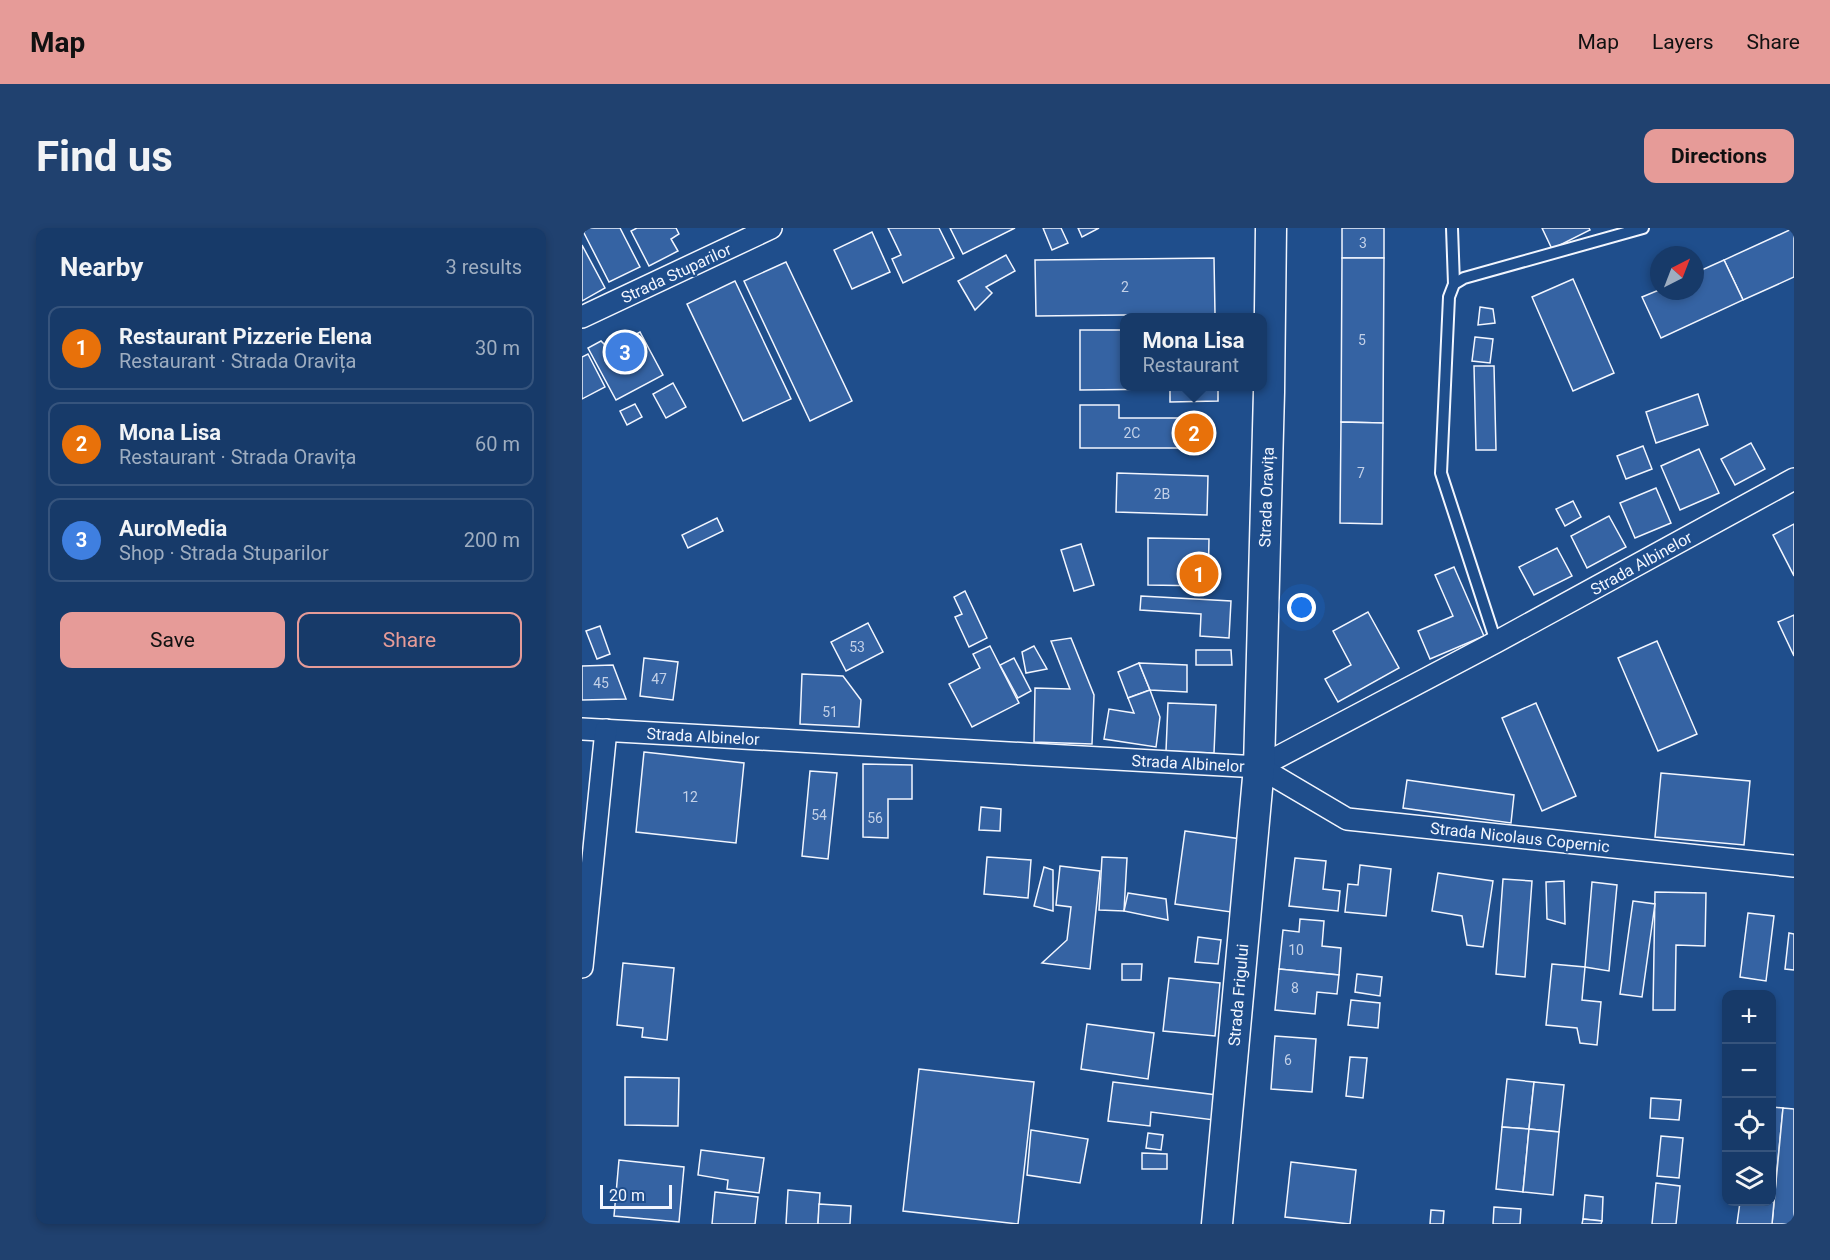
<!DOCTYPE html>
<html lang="en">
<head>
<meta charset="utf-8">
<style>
  body { margin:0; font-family:Roboto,sans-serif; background:#20416f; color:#f1f3f6 }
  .controls { position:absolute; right:18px; bottom:18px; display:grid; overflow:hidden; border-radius:12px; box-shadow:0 3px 9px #0003 }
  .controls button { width:54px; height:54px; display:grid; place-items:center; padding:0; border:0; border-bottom:2px solid #36547d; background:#173a69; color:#f1f3f6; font:30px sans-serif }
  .compass { position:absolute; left:1068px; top:18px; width:54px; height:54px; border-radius:50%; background:#173a69; box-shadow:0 3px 9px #0003; rotate:42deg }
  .scale { position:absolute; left:18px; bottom:15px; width:72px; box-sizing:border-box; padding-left:6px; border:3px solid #f2f6ff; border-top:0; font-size:16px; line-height:21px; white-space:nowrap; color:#f2f6ff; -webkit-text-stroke:4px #1f4e8c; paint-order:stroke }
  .you { position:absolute; left:720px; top:380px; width:21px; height:21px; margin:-15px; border:4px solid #fff; border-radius:50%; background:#1a73e8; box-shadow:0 0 0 9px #1a73e833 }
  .badge { display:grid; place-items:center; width:39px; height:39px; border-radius:50%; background:#e69b98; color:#fff; font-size:20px; font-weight:700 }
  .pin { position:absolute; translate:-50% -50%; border:3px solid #fff; box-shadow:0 2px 6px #0006 }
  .popup { position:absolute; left:538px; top:85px; width:147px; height:78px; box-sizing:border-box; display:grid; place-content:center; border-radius:12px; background:#173a69; filter:drop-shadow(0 2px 4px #0005); font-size:20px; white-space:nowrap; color:#9eadc0 }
  .popup b { font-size:22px; color:#f1f3f6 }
  .popup::after { content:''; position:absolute; left:50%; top:100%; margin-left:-12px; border:12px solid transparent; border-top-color:#173a69 }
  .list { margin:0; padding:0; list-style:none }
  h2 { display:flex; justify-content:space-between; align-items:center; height:78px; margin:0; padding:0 24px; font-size:26px }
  h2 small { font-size:20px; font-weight:400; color:#9eadc0 }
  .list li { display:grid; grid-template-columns:39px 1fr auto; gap:18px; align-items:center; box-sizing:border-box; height:84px; margin:0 12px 12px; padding:0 12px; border:2px solid #36547d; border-radius:12px }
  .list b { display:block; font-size:22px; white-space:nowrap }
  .list p { margin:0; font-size:20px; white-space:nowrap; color:#9eadc0 }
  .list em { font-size:20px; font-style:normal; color:#9eadc0 }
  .actions { display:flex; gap:12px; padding:18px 24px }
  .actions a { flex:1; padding:14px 0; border:2px solid #e69b98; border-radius:12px; text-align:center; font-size:21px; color:#e69b98 }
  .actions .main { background:#e69b98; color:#111 }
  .icon { flex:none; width:33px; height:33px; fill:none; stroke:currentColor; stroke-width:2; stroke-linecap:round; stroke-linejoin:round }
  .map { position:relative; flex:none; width:1212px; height:996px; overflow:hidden; border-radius:12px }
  header { display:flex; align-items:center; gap:36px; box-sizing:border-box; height:84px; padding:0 30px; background:#e69b98; color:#111 }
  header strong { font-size:28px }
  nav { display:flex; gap:33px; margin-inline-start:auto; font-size:21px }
  .intro { display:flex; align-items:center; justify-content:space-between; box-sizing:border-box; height:144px; padding:0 36px }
  h1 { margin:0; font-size:42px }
  .button { padding:15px 27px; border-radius:12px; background:#e69b98; color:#111; font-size:21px; font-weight:700 }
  main { display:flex; gap:36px; padding:0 36px }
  aside { flex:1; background:#173a69; border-radius:12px; box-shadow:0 3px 9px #0003 }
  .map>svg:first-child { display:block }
  .building { fill:#3563a3; stroke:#f2f6ff; stroke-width:1.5 }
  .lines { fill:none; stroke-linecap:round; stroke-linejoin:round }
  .service-casing { stroke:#f2f6ff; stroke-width:14 }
  .minor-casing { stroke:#f2f6ff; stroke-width:24 }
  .secondary-casing { stroke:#f2f6ff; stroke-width:33 }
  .service { stroke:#1f4e8c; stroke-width:10 }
  .minor { stroke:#1f4e8c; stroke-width:21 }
  .secondary { stroke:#1f4e8c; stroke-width:30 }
  .labels { text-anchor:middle; stroke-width:4.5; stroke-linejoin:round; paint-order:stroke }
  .number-label { font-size:14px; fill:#c3d1e8 }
  .street-label { font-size:16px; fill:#f2f6ff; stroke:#1f4e8c }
</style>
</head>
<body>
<header>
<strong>Map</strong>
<nav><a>Map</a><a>Layers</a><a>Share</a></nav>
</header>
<div class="intro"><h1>Find us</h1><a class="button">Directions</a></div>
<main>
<aside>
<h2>Nearby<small>3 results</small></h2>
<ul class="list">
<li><span class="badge" style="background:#e8710a">1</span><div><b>Restaurant Pizzerie Elena</b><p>Restaurant · Strada Oravița</p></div><em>30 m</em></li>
<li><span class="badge" style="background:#e8710a">2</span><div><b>Mona Lisa</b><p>Restaurant · Strada Oravița</p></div><em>60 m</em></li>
<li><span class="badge" style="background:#3f7fe0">3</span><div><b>AuroMedia</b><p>Shop · Strada Stuparilor</p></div><em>200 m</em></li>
</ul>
<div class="actions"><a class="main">Save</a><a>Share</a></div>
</aside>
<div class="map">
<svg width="1212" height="996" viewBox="0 0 1212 996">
  <rect width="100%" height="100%" fill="#1f4e8c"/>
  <g class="building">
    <path d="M4 0H38L58 39 27 54 2 5Z"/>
    <path d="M55 0H94L97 6 89 11 96 23 67 38 49 3Z"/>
    <path d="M306 0H357L372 30 321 55 310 31 319 27Z"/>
    <path d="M368 0H433L381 26Z"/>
    <path d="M461 0H479L486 15 470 22Z"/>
    <path d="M496 0H517L500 9Z"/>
    <rect x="760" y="0" width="42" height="30"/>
    <path d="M960 0H1007L1008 2 970 21Z"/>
    <path d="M1212 0V49L1161 72 1142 32Z"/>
    <path d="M290 4 308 44 270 61 252 22Z"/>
    <path d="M0 17 23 60 0 73Z"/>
    <path d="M424 27 433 43 404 59 410 65 393 82 376 53Z"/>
    <path d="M632 30 633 86 454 88 453 32Z"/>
    <path d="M760 30H802L801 195 759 194Z"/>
    <path d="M1142 32 1161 72 1079 110 1060 69 1077 62 1113 63V45Z"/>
    <path d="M204 34 270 173 228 193 162 53Z"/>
    <path d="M991 51 1032 145 991 163 950 69Z"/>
    <path d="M153 53 209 171 161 193 105 76Z"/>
    <path d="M898 79 911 81 913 95 896 97Z"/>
    <path d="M498 102H543V158H636V173L588 174V161L498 162Z"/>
    <path d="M58 104 81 147 34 172 6 120 19 113 27 121Z"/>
    <path d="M893 109 911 111 908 135 890 133Z"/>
    <path d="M6 126 23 159 0 171V129Z"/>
    <path d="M892 138H912L914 222H894Z"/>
    <path d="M91 155 104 179 84 190 71 166Z"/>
    <path d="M1116 166 1126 197 1074 215 1064 184Z"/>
    <path d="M53 176 60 189 45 197 38 183Z"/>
    <path d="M498 177H537V190H602V220H498Z"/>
    <path d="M759 194 801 195 800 296 758 295Z"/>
    <path d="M1169 215 1183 241 1153 257 1139 231Z"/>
    <path d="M1061 218 1070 241 1044 251 1035 228Z"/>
    <path d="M1117 221 1137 265 1098 282 1079 238Z"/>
    <path d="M535 245 626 248 625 287 534 284Z"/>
    <path d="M1074 260 1089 295 1053 310 1038 275Z"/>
    <path d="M991 273 999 289 983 298 974 281Z"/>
    <path d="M1027 288 1044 319 1005 340 989 308Z"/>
    <path d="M135 290 141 303 106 320 100 307Z"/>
    <path d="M1212 296V348L1191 307Z"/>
    <path d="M566 310 627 311 626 358 566 357Z"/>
    <path d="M499 316 512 357 492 363 479 322Z"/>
    <path d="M975 320 990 348 952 367 937 339Z"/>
    <path d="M872 339 902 408 848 431 836 403 871 388 853 347Z"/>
    <path d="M383 363 405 410 387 419 373 389 380 386 372 369Z"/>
    <path d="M559 368 649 373 647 410 618 408 619 386 558 382Z"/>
    <path d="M786 384 817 440 756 474 743 451 769 437 751 403Z"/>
    <path d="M1212 387V428L1196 394Z"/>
    <path d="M286 395 301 424 264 443 249 414Z"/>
    <path d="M18 398 28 426 15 431 4 403Z"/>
    <path d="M489 410 512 467 510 516 452 514 453 460 488 461 469 413Z"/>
    <path d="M1075 413 1115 506 1076 523 1036 430Z"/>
    <path d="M408 418 437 475 390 499 367 456 398 440 391 426Z"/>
    <path d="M452 418 465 441 444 445 440 424Z"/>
    <path d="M614 422H649L650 437H614Z"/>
    <path d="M62 430 96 434 91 472 58 468Z"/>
    <path d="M432 430 449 463 436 470 418 437Z"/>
    <path d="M557 435 568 462 546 470 536 444Z"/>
    <path d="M557 435 605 437V464L568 462Z"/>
    <path d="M31 437 44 471 0 472V438Z"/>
    <path d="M220 446 261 448 279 472 277 499 218 496Z"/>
    <path d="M568 462 578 489 574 519 522 511 527 481 552 485 546 470Z"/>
    <path d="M586 475 634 477 632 525 584 523Z"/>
    <path d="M954 475 994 568 960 583 920 490Z"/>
    <path d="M62 524 162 535 154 615 54 604Z"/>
    <path d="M281 536 330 537V571H306V610L281 609Z"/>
    <path d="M228 543 255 545 246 631 220 628Z"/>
    <path d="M1079 545 1168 553 1162 617 1073 609Z"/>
    <path d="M825 552 932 567 929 595 821 580Z"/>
    <path d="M399 579 419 581 418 603 397 602Z"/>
    <path d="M603 603 659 611 649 684 593 676Z"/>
    <path d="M405 629 449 632 446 670 402 666Z"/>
    <path d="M520 629 545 630 542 683 517 682Z"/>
    <path d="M713 630 744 633 741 661 758 663 756 683 707 678Z"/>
    <path d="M778 637 809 641 804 688 763 684 766 656 776 657Z"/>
    <path d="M478 638 518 643 508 741 460 735 485 712 489 679 474 677Z"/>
    <path d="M462 639 471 642V683L452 678Z"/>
    <path d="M856 645 911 653 901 719 885 717 880 688 850 683Z"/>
    <path d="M921 651 950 653 943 749 914 746Z"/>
    <path d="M982 653 983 696 965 691 964 654Z"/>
    <path d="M1010 654 1035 657 1027 743 1003 739Z"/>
    <path d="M1073 664 1124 665 1123 718 1094 717 1093 782H1071Z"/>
    <path d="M546 665 584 671 586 692 542 683Z"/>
    <path d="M1051 673 1073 676 1060 769 1038 766Z"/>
    <path d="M1166 685 1192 688 1184 753 1158 749Z"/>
    <path d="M718 691 742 693 740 718 759 720 757 747 697 741 701 702 717 704Z"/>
    <path d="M1207 705 1212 706V742L1203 741Z"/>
    <path d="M616 709 639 712 636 736 613 734Z"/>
    <path d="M41 735 92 740 85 812 60 809 61 800 35 797Z"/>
    <path d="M540 736H560L559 752H540Z"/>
    <path d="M970 736 1003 739 1000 772 1019 774 1015 817 998 815 995 800 964 797Z"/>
    <path d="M697 741 757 747 755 766 735 764 733 786 693 782Z"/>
    <path d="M775 746 800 749 798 768 773 764Z"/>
    <path d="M587 750 638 755 633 808 581 803Z"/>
    <path d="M769 772 798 775 796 800 766 797Z"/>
    <path d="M505 796 572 805 566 851 499 841Z"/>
    <path d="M693 808 734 811 730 864 689 861Z"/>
    <path d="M768 829 785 830 781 870 764 868Z"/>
    <path d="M337 841 452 854 436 996 321 983Z"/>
    <path d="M43 849 97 850 96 898 43 897Z"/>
    <path d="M925 851 952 854 947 901 920 899Z"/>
    <path d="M531 854 635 867 632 892 569 884 568 898 526 893Z"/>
    <path d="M952 854 982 857 977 904 947 901Z"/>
    <path d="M1069 870 1099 872 1097 892 1068 890Z"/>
    <path d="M1190 879 1201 880 1194 952H1190Z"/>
    <path d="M1201 880 1212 881V996H1190Z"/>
    <path d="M920 899 947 901 941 964 914 961Z"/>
    <path d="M947 901 977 904 971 967 941 964Z"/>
    <path d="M449 902 506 911 498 955 445 947Z"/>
    <path d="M566 905 581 907 579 922 564 920Z"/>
    <path d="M1079 908 1101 910 1097 950 1075 948Z"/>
    <path d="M119 922 182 930 177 965 145 961 146 952 116 947Z"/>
    <path d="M560 925 585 926V941H560Z"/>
    <path d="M37 932 102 939 97 994 32 988Z"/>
    <path d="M709 934 774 942 768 996 703 989Z"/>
    <path d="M1190 952H1194L1190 996H1155L1158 974H1190Z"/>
    <path d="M1074 955 1098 958 1094 996H1070Z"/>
    <path d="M206 962 238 965 236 996H204Z"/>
    <path d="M133 964 176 969 173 996H130Z"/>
    <path d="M1003 967 1021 969 1020 993 1001 991Z"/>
    <path d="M237 976 269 978 268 996H236Z"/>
    <path d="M912 979 939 981 938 996H911Z"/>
    <path d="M849 982 862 983 861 996H848Z"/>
    <path d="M1001 991 1020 993 1019 996H1000Z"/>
  </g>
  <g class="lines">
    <g class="service-casing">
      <g id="service">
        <path d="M870 0 872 56"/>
        <path d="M914 414 859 245 867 69 872 56 882 50 1061 0"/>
      </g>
    </g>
    <g class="minor-casing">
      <g id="minor">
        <path d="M0 89 189 0"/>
        <path d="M0 501 677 539 914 414 1212 251"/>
        <path d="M677 539 765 591 1212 638"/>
        <path d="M0 739 24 502"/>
      </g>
    </g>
    <g class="secondary-casing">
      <path id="secondary" d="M635 996 677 539 687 164 689 0"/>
    </g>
    <use href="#service" class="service"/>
    <use href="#minor" class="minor"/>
    <use href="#secondary" class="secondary"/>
  </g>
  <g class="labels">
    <g class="number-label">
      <text x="781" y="20">3</text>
      <text x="543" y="64">2</text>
      <text x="780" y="117">5</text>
      <text x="550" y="210">2C</text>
      <text x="779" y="250">7</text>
      <text x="580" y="271">2B</text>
      <text x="275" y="424">53</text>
      <text x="77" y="456">47</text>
      <text x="19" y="460">45</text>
      <text x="248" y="489">51</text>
      <text x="108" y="574">12</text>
      <text x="237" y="592">54</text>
      <text x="293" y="595">56</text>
      <text x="714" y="727">10</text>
      <text x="713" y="765">8</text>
      <text x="706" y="837">6</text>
    </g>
    <g class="street-label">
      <text transform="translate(94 45) rotate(-25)" y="6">Strada Stuparilor</text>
      <text transform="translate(684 269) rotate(-88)" y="6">Strada Oravița</text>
      <text transform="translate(1059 335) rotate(-29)" y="6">Strada Albinelor</text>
      <text transform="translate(121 508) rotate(3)" y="6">Strada Albinelor</text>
      <text transform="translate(606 535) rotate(3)" y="6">Strada Albinelor</text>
      <text transform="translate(938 609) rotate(6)" y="6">Strada Nicolaus Copernic</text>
      <text transform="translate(656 767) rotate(-85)" y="6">Strada Frigului</text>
    </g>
  </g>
</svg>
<div class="controls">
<button>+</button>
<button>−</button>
<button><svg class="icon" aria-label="locate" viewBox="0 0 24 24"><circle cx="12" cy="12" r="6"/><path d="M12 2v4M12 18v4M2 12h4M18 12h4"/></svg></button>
<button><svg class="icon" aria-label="layers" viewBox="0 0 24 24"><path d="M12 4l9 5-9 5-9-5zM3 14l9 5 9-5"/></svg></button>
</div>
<svg class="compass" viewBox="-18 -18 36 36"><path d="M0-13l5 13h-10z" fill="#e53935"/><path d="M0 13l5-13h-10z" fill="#9eadc0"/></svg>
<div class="scale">20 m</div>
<div class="you"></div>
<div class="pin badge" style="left:617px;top:346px;background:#e8710a">1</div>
<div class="pin badge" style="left:612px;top:205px;background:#e8710a">2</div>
<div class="popup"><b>Mona Lisa</b>Restaurant</div>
<div class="pin badge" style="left:43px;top:124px;background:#3f7fe0">3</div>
</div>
</main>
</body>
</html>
